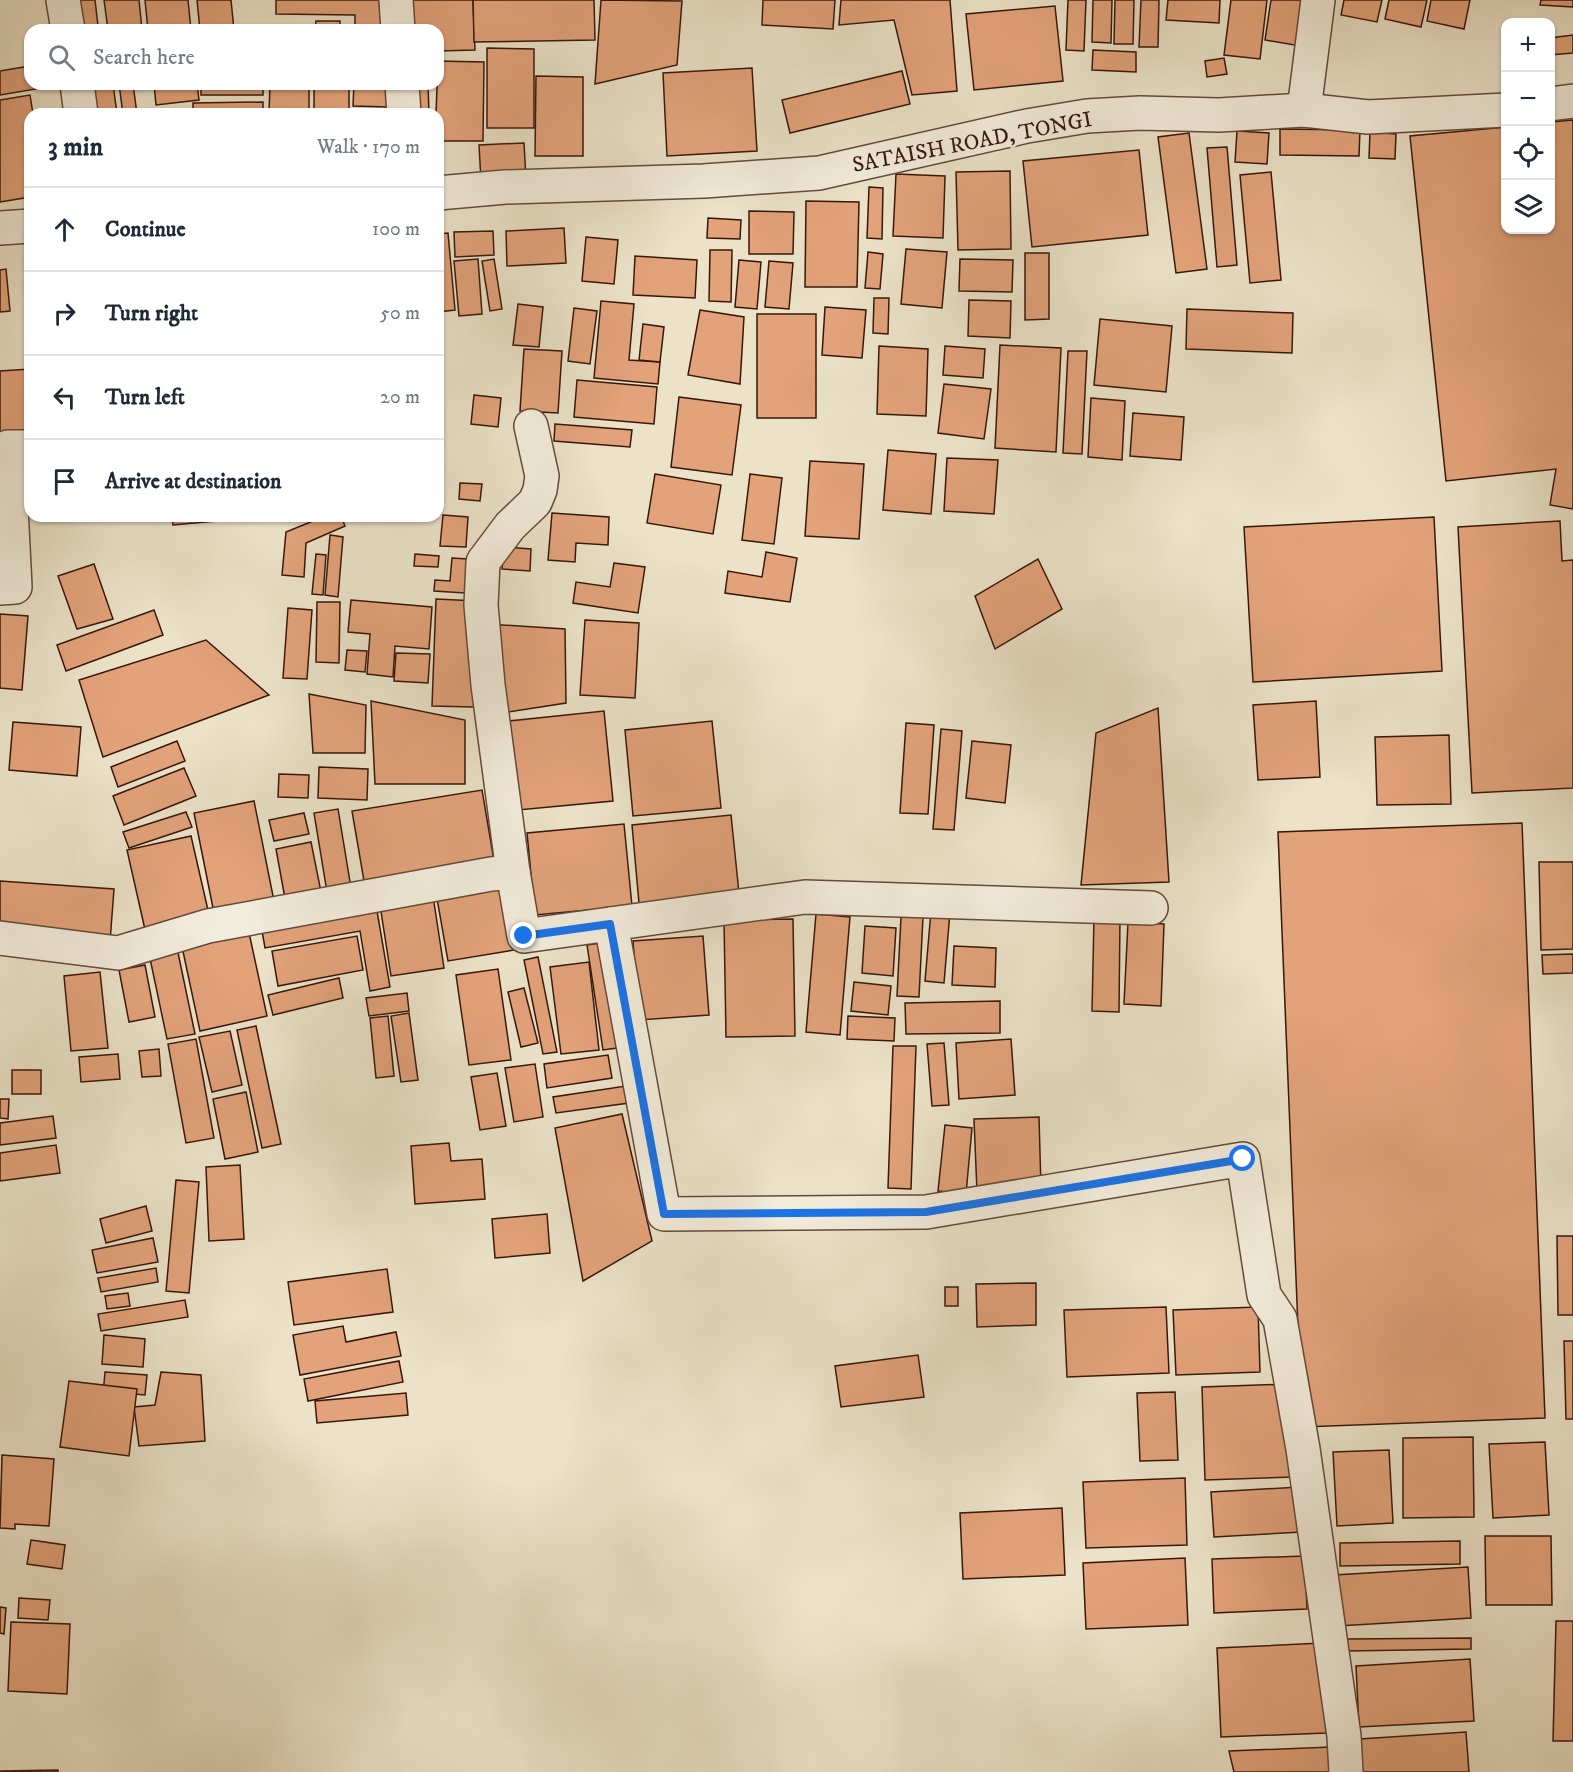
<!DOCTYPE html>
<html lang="en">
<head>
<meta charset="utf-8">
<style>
  body { margin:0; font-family:"IM FELL DW Pica",serif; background:#f6f6f7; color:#1f2937 }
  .controls { position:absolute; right:18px; top:18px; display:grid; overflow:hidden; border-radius:12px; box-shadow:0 2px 4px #0004 }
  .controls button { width:54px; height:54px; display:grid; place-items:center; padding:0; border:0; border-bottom:2px solid #e0e1e3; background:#fff; color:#1f2937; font:30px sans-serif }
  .stop { position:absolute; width:18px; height:18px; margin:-14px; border:4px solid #1a73e8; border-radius:50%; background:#fff }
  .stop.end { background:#1a73e8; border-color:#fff; box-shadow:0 2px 6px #0008 }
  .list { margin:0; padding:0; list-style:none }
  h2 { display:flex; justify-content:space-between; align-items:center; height:78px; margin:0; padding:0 24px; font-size:26px }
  h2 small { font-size:20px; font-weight:400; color:#747a83 }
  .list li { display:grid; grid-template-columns:39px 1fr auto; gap:18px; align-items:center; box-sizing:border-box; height:84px; padding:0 24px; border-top:2px solid #e0e1e3 }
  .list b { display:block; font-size:22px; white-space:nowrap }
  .list em { font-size:20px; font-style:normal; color:#747a83 }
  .icon { flex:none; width:33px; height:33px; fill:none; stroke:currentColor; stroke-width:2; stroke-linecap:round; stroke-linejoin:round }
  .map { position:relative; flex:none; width:1573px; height:1772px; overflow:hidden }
  .search { position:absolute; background:#fff; box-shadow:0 2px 4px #0004; left:24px; top:24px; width:420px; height:66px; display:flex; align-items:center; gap:15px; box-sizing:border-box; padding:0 21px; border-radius:18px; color:#747a83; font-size:22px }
  .panel { position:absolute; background:#fff; box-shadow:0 2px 4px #0004; left:24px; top:108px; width:420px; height:414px; border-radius:18px }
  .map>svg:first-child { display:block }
  .building { fill:#e2a27a; stroke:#37170b; stroke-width:1.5 }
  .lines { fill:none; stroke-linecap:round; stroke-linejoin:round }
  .minor-casing { stroke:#644a3a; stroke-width:36 }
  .tertiary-casing { stroke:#644a3a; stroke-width:36 }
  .minor { stroke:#f2ecdb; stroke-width:33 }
  .tertiary { stroke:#f2ecdb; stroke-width:33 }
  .route { stroke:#1a73e8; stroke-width:8 }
  .labels { text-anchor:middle; stroke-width:5; stroke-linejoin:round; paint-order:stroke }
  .street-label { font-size:22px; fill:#37170b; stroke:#f2ecdb }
</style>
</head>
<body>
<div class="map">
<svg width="1573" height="1772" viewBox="0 0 1573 1772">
  <rect width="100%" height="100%" fill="#ebe2c8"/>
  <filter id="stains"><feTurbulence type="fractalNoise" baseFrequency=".00333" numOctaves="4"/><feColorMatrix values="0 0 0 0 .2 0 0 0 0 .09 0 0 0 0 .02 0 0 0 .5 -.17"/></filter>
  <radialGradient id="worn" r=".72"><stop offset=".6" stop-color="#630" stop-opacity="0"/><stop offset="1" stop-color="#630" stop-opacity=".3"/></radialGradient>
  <g class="building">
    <path d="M76 0H95L98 26 80 28Z"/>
    <path d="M104 0H139L142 30H108Z"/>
    <path d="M145 0H188L191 30H148Z"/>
    <path d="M197 0H231L234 30H200Z"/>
    <path d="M276 0H389L388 30H355V15L276 14Z"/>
    <path d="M392 0H473L475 50 438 51V30H393Z"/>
    <path d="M473 0H594L595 40 474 42Z"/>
    <path d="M601 0 682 1 677 65 595 84Z"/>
    <path d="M763 0H835L833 29 762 25Z"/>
    <path d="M841 0H950L957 91 912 95 894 20 839 25Z"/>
    <path d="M1068 0H1086L1084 51 1066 50Z"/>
    <path d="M1093 0H1112L1111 43 1092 42Z"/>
    <path d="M1115 0H1134L1133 44H1114Z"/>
    <path d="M1141 0H1159L1158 47H1139Z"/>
    <path d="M1168 0H1220L1219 23 1166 20Z"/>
    <path d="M1231 0H1267L1260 59 1224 55Z"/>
    <path d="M1271 0H1308L1300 46 1265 40Z"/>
    <path d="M1344 0H1382L1377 22 1341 15Z"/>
    <path d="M1389 0H1427L1421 27 1385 19Z"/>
    <path d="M1431 0H1470L1464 29 1427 21Z"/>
    <path d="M1541 0H1573V7L1540 5Z"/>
    <path d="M1055 6 1063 81 974 90 966 14Z"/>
    <path d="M316 21H340V30H315Z"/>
    <path d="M1573 35V53L1550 55V38Z"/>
    <path d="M487 48 534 49V128H487Z"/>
    <path d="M1093 50 1136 52V72L1092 70Z"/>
    <path d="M1224 58 1227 74 1207 77 1205 61Z"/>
    <path d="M438 61 484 62 483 141H438V114H436Z"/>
    <path d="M30 66V84H35L36 89 0 95V71Z"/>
    <path d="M752 68 757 151 667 156 663 73Z"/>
    <path d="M902 71 910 104 790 133 782 100Z"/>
    <path d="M536 76 583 77V156H535Z"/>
    <path d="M92 84H113L117 114H97Z"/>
    <path d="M119 84H133L137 114H123Z"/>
    <path d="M154 84H197L199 100 156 105Z"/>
    <rect x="201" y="84" width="62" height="11"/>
    <path d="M270 84H309V113H269Z"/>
    <rect x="314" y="84" width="35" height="29"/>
    <path d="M354 84H387V107L353 106Z"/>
    <path d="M395 84H428L429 114H396Z"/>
    <path d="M30 95 33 114H30V197L0 202V100Z"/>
    <path d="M263 102V114H193V103Z"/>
    <path d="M1573 120V509L1550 505 1556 469 1446 481 1410 136 1506 127V230H1550V122Z"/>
    <path d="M1280 129 1360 130 1359 156 1280 155Z"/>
    <path d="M1237 131 1269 133 1267 164 1235 162Z"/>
    <path d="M1370 132 1396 134 1395 159 1369 158Z"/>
    <path d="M1189 133 1207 269 1176 273 1158 137Z"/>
    <path d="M524 143 526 179 481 181 479 145Z"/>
    <path d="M1227 147 1237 265 1217 267 1207 148Z"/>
    <path d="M1139 150 1148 235 1032 247 1023 161Z"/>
    <path d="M1010 171 1011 249 958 250 956 172Z"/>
    <path d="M1271 172 1281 280 1250 283 1240 175Z"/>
    <path d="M896 174 945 176 943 238 893 236Z"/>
    <path d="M869 187 883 188 882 239 867 238Z"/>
    <path d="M806 201 859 202 857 287H805Z"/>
    <path d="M749 211 794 212 793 254H749Z"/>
    <path d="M708 218 741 220 740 239 707 238Z"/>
    <path d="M564 228 566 263 507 266 506 231Z"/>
    <path d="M493 231 494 255 455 257 454 232Z"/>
    <path d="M448 233 455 310 438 312V234Z"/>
    <path d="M586 237 618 240 614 284 582 281Z"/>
    <path d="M906 249 947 252 942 308 901 304Z"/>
    <path d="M710 250H732L731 302 709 301Z"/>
    <path d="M868 252 883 254 880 289 865 288Z"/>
    <path d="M1025 253H1049V319L1025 320Z"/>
    <path d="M635 256 697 260 695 298 633 295Z"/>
    <path d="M478 259 482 314 459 316 454 261Z"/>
    <path d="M494 259 502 309 490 311 482 261Z"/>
    <path d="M960 259 1013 260 1012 292 959 291Z"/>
    <path d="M739 260 761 262 757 309 735 307Z"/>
    <path d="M769 261 793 263 789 309 765 307Z"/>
    <path d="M6 269 10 311 0 312V270Z"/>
    <path d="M874 298H889L888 334 873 333Z"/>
    <path d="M969 300 1011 301 1010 338 968 336Z"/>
    <path d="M601 301 634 304 629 360 660 362 658 384 594 378Z"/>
    <path d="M518 304 543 307 539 347 513 345Z"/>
    <path d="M825 307 866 310 862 358 822 355Z"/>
    <path d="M574 308 597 311 590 364 568 361Z"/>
    <path d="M1187 309 1293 313 1292 353 1186 349Z"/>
    <path d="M700 310 744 317 740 384 688 375Z"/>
    <rect x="757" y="314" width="59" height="104"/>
    <path d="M1100 319 1172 326 1166 392 1094 385Z"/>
    <path d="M643 324 664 327 660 362 639 360Z"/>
    <path d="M1000 345 1061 348 1056 452 995 448Z"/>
    <path d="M879 346 928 349 926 416 877 414Z"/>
    <path d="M945 346 985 349 983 378 943 375Z"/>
    <path d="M524 349 562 351 558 413 520 411Z"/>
    <path d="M1068 351H1087L1082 454 1063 453Z"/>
    <path d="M30 369V492L7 495 0 438V371Z"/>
    <path d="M577 380 657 387 654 424 574 417Z"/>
    <path d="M944 384 991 389 984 439 938 433Z"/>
    <path d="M474 395 501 398 498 427 471 424Z"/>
    <path d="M679 397 741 405 732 475 671 467Z"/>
    <path d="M1091 398 1125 401 1122 460 1088 457Z"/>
    <path d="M1133 413 1184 417 1181 460 1130 456Z"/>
    <path d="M555 424 632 430 630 447 554 441Z"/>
    <path d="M888 450 936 454 931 514 883 510Z"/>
    <path d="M947 458 998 460 994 514 944 511Z"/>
    <path d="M810 461 864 464 859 539 805 536Z"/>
    <path d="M655 474 721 485 713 534 647 523Z"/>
    <path d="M750 474 782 478 774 544 742 540Z"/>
    <path d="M460 483 482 484 480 501 459 499Z"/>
    <path d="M552 513 609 517 608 545 576 543 575 562 548 560Z"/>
    <path d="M443 515 468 517 466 547 440 546Z"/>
    <path d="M172 516H227V520L173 525Z"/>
    <path d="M325 516H341L345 526 306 543 304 577 282 575 286 532Z"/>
    <path d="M1434 517 1442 671 1253 682 1244 527Z"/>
    <path d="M1560 521 1562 561 1573 560V788L1472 793 1458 527Z"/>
    <path d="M330 535 343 537 338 597 325 595Z"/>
    <path d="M504 547 531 549 530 571 502 569Z"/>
    <path d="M766 552 797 558 790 602 725 593 728 571 762 577Z"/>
    <path d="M316 554 326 555 323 595 312 594Z"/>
    <path d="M415 554 439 556 438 567 414 566Z"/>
    <path d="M452 558 467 559 465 593 434 591 435 580 450 581Z"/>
    <path d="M1038 559 1062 609 995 649 975 596Z"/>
    <path d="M614 563 645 567 638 613 573 603 576 582 610 587Z"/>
    <path d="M94 564 113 619 77 629 58 576Z"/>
    <path d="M436 599 477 601 474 707 432 706Z"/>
    <path d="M351 600 432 607 429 649 395 646 393 677 367 674 370 634 348 632Z"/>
    <path d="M317 602H340L339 663 316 662Z"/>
    <path d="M288 608 312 610 307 679 283 678Z"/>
    <path d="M154 610 163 635 66 671 57 645Z"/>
    <path d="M0 614 28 616 22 690 0 688Z"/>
    <path d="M585 620 639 623 635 698 580 695Z"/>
    <path d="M487 624 565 629 566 703 496 714Z"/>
    <path d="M206 640 269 695 103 757 79 680Z"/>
    <path d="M347 650 367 651 365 672 345 670Z"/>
    <path d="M396 653 430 654 428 683 394 681Z"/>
    <path d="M309 694 366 705 365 753H313Z"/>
    <path d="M371 701 465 720V784H375Z"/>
    <path d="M1316 701 1320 777 1258 780 1253 705Z"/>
    <path d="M1158 708 1169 882 1081 885 1096 733Z"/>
    <path d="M604 711 613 801 518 810 509 721Z"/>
    <path d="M712 721 721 808 633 816 625 730Z"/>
    <path d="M13 722 81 727 77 776 9 770Z"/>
    <path d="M906 723 934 725 928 814 900 813Z"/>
    <path d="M941 729 962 731 954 830 933 829Z"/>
    <path d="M1449 735 1451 804 1377 805 1375 737Z"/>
    <path d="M177 741 185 761 118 787 111 767Z"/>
    <path d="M972 741 1011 745 1005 803 966 798Z"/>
    <path d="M319 767 368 769 367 800 318 798Z"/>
    <path d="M184 768 196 796 124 825 113 796Z"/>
    <path d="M279 774 309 775 308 798 278 797Z"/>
    <path d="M482 790 495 867 365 887 352 811Z"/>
    <path d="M254 801 274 901 214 913 194 813Z"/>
    <path d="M338 809 352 894 328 898 314 813Z"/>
    <path d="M186 812 192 827 129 848 123 832Z"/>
    <path d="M304 813 309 834 274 841 269 820Z"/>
    <path d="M731 815 739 893 639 903 632 825Z"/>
    <path d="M1522 823 1545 1418 1302 1427 1278 832Z"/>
    <path d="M624 824 632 906 535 915 527 833Z"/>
    <path d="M191 836 210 919 146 934 127 850Z"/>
    <path d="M311 842 322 897 286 904 276 849Z"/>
    <path d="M1539 862H1573V949L1541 950Z"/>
    <path d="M0 881 114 889 110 942 0 933Z"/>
    <path d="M502 883 514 950 448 961 436 893Z"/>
    <path d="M433 896 444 968 391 976 380 905Z"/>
    <path d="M376 905 390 987 370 991 360 931 265 948 261 925Z"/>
    <path d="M931 911 950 912 944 983 925 981Z"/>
    <path d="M816 914 850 917 840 1035 806 1032Z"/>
    <path d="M901 917H923L919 997 897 996Z"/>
    <path d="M1094 917H1120L1119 1012 1092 1011Z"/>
    <path d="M793 919 795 1036 726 1037 724 920Z"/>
    <path d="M1128 922 1164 924 1161 1006 1124 1004Z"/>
    <path d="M865 926 896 928 893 976 862 973Z"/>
    <path d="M248 928 267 1016 200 1031 181 942Z"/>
    <path d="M357 936 363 970 278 986 272 951Z"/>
    <path d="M703 936 709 1015 639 1020 633 941Z"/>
    <path d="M608 942 624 1047 603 1050 587 945Z"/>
    <path d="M176 943 195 1034 167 1039 148 949Z"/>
    <path d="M954 946 996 948 995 987 952 985Z"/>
    <path d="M1573 954V973L1543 974 1542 955Z"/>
    <path d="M538 957 557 1052 543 1054 524 960Z"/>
    <path d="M589 962 599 1050 561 1054 550 967Z"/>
    <path d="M145 965 155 1017 129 1022 119 970Z"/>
    <path d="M498 969 511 1060 469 1065 456 975Z"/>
    <path d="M100 972 108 1048 71 1051 64 976Z"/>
    <path d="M339 978 343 998 273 1015 268 995Z"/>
    <path d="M854 982 891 986 888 1015 851 1011Z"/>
    <path d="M524 988 538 1043 521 1047 508 992Z"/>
    <path d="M407 993 409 1011 369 1016 366 998Z"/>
    <path d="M1000 1001V1033L906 1034 905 1003Z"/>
    <path d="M409 1013 418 1080 401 1082 391 1016Z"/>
    <path d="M388 1016 394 1076 376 1078 370 1018Z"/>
    <path d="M848 1016 895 1018 894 1041 847 1039Z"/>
    <path d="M256 1026 281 1144 262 1148 237 1030Z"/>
    <path d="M230 1031 242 1085 212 1092 199 1037Z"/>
    <path d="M196 1039 214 1138 186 1143 168 1044Z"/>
    <path d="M1011 1039 1015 1095 959 1099 956 1043Z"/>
    <path d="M944 1043 949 1105 932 1106 927 1044Z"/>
    <path d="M893 1046H916L911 1189 888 1188Z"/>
    <path d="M159 1049 161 1076 142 1077 139 1051Z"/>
    <path d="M118 1054 120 1079 81 1082 79 1057Z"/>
    <path d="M608 1055 612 1078 547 1088 544 1064Z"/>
    <path d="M535 1064 543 1117 514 1122 505 1068Z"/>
    <rect x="12" y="1070" width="29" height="24"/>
    <path d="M497 1073 506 1126 480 1130 471 1077Z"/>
    <path d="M626 1086 629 1103 556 1113 553 1097Z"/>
    <path d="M246 1092 258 1152 225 1159 213 1099Z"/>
    <path d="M0 1099H9L8 1119 0 1118Z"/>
    <path d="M622 1114 652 1241 583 1281 555 1128Z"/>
    <path d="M53 1116 56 1138 0 1145V1123Z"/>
    <path d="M1039 1117 1041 1189 977 1192 974 1119Z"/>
    <path d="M945 1125 972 1128 966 1194 938 1191Z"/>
    <path d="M449 1143 451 1161 482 1159 485 1199 415 1204 411 1146Z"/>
    <path d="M56 1145 60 1173 0 1181V1153Z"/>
    <path d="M240 1165 244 1239 209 1241 206 1167Z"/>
    <path d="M176 1180 199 1182 189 1293 166 1291Z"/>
    <path d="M146 1206 152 1231 106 1243 100 1219Z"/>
    <path d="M547 1214 550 1253 495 1258 492 1219Z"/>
    <path d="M1557 1236H1573V1315H1558Z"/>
    <path d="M153 1238 158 1262 97 1273 92 1250Z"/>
    <path d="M156 1268 158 1282 101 1292 98 1278Z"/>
    <path d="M387 1269 393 1312 294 1325 288 1282Z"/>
    <path d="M1036 1283V1325L977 1327 976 1284Z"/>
    <rect x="945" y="1287" width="13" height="19"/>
    <path d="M128 1293 130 1306 107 1309 105 1296Z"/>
    <path d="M185 1300 188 1317 101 1331 98 1314Z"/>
    <path d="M1166 1307 1169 1373 1067 1377 1064 1310Z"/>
    <path d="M1258 1307 1260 1372 1176 1375 1173 1310Z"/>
    <path d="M343 1326 346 1342 396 1332 401 1356 300 1375 293 1335Z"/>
    <path d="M104 1335 145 1339 143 1367 102 1364Z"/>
    <path d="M1564 1341H1573V1419H1566Z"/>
    <path d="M918 1355 924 1397 841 1407 835 1366Z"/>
    <path d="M399 1361 403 1382 308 1401 304 1379Z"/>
    <path d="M105 1372 147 1375 145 1395 123 1393 120 1430 100 1428Z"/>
    <path d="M161 1372 201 1375 205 1441 139 1446 134 1407 155 1405Z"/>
    <path d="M69 1381 137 1389 129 1456 60 1447Z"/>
    <path d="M1290 1384 1293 1477 1205 1480 1202 1387Z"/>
    <path d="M1175 1392 1178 1460 1140 1461 1137 1393Z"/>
    <path d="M406 1393 408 1415 317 1423 315 1401Z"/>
    <path d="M1473 1437 1474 1517 1403 1518V1438Z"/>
    <path d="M1545 1442 1549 1515 1493 1518 1489 1444Z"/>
    <path d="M1389 1450 1393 1523 1337 1526 1333 1452Z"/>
    <path d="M2 1455 54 1459 49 1526 15 1524V1529L0 1528Z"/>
    <path d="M1185 1478 1187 1545 1086 1548 1083 1482Z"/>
    <path d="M1300 1487 1302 1532 1214 1537 1211 1492Z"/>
    <path d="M1062 1508 1065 1575 963 1579 960 1513Z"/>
    <path d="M1485 1536H1551L1552 1605H1486Z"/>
    <path d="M31 1540 65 1545 62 1569 27 1564Z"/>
    <path d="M1460 1541V1564L1340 1566V1543Z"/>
    <path d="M1305 1556 1307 1609 1214 1613 1212 1559Z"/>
    <path d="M1185 1558 1188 1625 1086 1629 1083 1563Z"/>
    <path d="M1468 1567 1471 1618 1338 1626 1334 1575Z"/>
    <path d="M19 1598 50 1600 48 1620 18 1618Z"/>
    <path d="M0 1607 6 1608 4 1634 0 1633Z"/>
    <path d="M1556 1621H1573V1741H1553Z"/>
    <path d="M11 1622 70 1624 67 1694 8 1691Z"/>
    <path d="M1471 1638V1649L1347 1651V1639Z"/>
    <path d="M1322 1643 1326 1733 1221 1737 1217 1648Z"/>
    <path d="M1470 1659 1474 1721 1359 1727 1356 1666Z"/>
    <path d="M1466 1732 1469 1772H1362L1360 1739Z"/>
    <path d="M1331 1747 1335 1772H1234L1229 1751Z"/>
    <path d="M58 1770V1772H0V1771Z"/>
  </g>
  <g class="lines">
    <g class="minor-casing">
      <g id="minor">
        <path d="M63 0 68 30"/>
        <path d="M396 0 398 30"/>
        <path d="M77 84 81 114"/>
        <path d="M402 84 404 114"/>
        <path d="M1304 110 1318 0"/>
        <path d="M0 588 15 587 8 447H30"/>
        <path d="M513 872 488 685 481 605 483 562 510 526 535 502 540 490 542 476 531 426"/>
        <path d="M611 924 664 1214 926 1212 1243 1159 1264 1295 1280 1319 1303 1449 1344 1736 1346 1772"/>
        <path d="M0 938 118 953 208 926 491 874 513 872 524 936 805 897 1151 908"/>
      </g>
    </g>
    <g class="tertiary-casing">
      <g id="tertiary">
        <path d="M1550 104 1573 101"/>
        <path d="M438 193 505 187 704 181 819 173 1027 126 1087 116 1140 113 1219 115 1304 110 1368 117 1506 110"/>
        <path d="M0 228 30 226"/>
      </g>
    </g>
    <use href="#minor" class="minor"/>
    <use href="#tertiary" class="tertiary"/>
  </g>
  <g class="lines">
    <path class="route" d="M524 936 610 924 664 1214 926 1212 1243 1159"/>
  </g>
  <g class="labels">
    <g class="street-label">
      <text transform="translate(972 141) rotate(-11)" y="8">SATAISH ROAD, TONGI</text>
    </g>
  </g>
  <rect width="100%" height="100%" filter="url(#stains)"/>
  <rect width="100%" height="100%" fill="url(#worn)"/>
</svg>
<div class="controls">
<button>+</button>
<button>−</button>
<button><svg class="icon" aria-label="locate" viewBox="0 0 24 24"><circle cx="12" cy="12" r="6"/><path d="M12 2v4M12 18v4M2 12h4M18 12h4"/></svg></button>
<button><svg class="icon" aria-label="layers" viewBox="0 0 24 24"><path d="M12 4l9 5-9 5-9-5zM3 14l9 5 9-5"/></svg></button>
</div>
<div class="stop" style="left:1243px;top:1159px"></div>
<div class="stop end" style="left:524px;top:936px"></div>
<div class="search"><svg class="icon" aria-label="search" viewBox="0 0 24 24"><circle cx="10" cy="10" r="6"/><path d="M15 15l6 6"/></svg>Search here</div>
<section class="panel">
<h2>3 min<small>Walk · 170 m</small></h2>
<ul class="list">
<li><svg class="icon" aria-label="ahead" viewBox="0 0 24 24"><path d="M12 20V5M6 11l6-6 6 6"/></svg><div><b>Continue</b></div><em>100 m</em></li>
<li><svg class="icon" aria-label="right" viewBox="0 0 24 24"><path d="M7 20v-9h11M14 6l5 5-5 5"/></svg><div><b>Turn right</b></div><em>50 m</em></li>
<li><svg class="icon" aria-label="left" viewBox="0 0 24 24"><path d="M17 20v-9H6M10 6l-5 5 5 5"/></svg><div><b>Turn left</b></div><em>20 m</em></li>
<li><svg class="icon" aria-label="arrive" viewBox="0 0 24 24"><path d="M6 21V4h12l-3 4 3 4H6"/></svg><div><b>Arrive at destination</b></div></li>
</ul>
</section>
</div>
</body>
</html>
